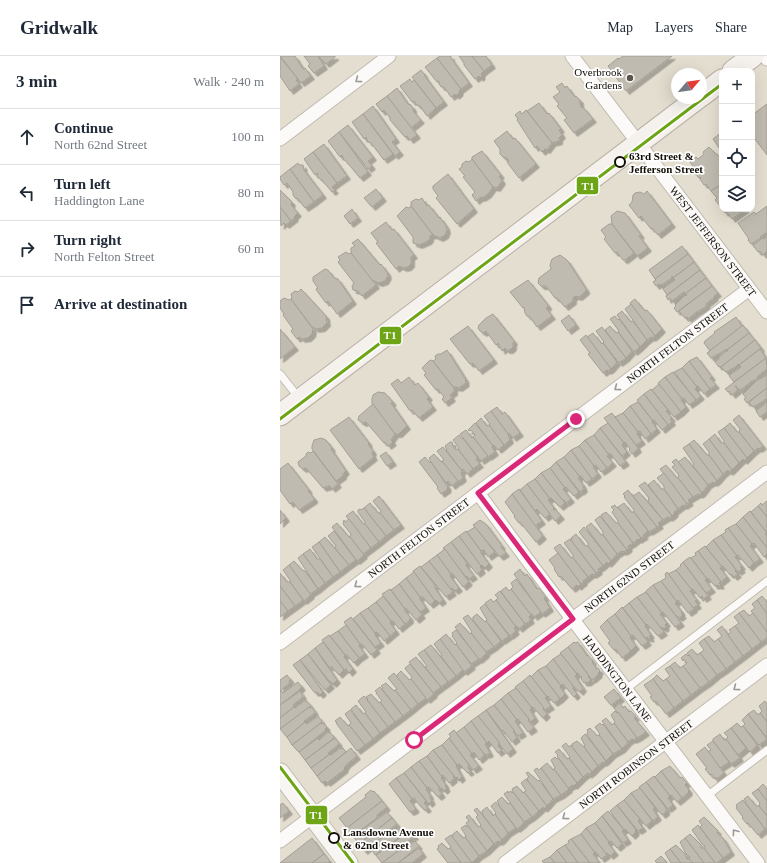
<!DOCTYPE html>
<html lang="en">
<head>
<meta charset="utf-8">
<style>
  body { margin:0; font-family:Georgia,serif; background:#f2f2f3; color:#1f2937 }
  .controls { position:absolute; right:12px; top:12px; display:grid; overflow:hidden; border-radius:8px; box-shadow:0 4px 16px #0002 }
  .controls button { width:36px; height:36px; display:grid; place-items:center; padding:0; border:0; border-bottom:1px solid #e0e1e3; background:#fff; color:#1f2937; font:20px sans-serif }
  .compass { position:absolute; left:391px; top:12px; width:36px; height:36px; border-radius:50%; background:#fff; box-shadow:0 4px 16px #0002; rotate:61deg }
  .stop { position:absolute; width:12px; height:12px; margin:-9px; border:3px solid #db2777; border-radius:50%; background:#fff }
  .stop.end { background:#db2777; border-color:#fff; box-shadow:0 1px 4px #0008 }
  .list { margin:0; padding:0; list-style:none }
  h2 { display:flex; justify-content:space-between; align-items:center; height:52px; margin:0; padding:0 16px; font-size:17px }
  h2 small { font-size:13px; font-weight:400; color:#747a83 }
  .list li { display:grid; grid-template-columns:26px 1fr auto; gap:12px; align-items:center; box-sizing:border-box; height:56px; padding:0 16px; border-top:1px solid #e0e1e3 }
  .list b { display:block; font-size:15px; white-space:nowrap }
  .list p { margin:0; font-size:13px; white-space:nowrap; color:#747a83 }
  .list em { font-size:13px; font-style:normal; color:#747a83 }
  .icon { flex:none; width:22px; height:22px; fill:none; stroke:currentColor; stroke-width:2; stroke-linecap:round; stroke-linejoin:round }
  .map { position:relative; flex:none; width:487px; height:807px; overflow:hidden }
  header { display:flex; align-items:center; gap:24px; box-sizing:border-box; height:56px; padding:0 20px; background:#fff; border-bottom:1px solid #e0e1e3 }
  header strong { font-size:19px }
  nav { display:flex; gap:22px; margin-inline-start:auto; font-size:14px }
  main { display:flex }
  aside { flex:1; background:#fff }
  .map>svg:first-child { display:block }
  .building { fill:#c0bbb0; stroke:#a49f95; filter:url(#shadow) }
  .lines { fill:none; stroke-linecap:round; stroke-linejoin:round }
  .lane-casing { stroke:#c0bbb0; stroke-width:9 }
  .street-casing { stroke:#c0bbb0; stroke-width:15 }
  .secondary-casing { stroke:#c0bbb0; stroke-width:21 }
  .primary-casing { stroke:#bab0a7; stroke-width:23 }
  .lane { stroke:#fbfaf8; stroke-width:7 }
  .street { stroke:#fbfaf8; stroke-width:13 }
  .secondary { stroke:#f8f6f3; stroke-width:19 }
  .primary { stroke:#f5f1ed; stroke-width:21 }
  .tram-1-casing { stroke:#fff; stroke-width:6 }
  .tram-1 { stroke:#6ea516; stroke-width:3 }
  .oneway { stroke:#9d9b97 }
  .route { stroke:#db2777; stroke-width:5 }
  .poi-dot { fill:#5b564c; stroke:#fff; stroke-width:1.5 }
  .stop-dot { fill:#fff; stroke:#110d05; stroke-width:2 }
  .labels { text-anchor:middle; stroke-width:3.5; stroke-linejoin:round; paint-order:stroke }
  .poi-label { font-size:11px; fill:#110d05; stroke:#fff; text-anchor:end }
  .stop-label { font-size:11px; font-weight:bold; fill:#110d05; stroke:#fff; text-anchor:start }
  .street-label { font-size:11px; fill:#110d05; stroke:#fff }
  .line-badge { stroke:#fff; stroke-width:1.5 }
  .badge-label { font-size:11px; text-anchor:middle; font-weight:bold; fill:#fff }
</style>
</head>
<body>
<header>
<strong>Gridwalk</strong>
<nav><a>Map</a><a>Layers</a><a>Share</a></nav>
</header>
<main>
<aside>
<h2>3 min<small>Walk · 240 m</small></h2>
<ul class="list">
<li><svg class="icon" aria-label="ahead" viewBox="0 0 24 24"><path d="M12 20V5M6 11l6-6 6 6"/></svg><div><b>Continue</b><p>North 62nd Street</p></div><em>100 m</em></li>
<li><svg class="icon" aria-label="left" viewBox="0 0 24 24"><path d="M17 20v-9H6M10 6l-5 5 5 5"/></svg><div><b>Turn left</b><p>Haddington Lane</p></div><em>80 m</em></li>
<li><svg class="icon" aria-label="right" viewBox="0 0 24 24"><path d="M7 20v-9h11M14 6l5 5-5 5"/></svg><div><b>Turn right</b><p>North Felton Street</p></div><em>60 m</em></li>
<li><svg class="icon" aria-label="arrive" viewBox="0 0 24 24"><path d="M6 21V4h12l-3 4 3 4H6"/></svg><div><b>Arrive at destination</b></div></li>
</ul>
</aside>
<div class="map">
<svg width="487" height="807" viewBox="0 0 487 807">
  <defs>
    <filter id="shadow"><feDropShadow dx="3.5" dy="3.5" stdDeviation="0" flood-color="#0004"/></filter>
  </defs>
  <rect width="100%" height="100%" fill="#e4ded0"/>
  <g class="building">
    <path d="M0 0H15L23 13 25 12 31 20 21 27Z"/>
    <path d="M24 0H38L44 10 34 17 28 10 30 8Z"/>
    <path d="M38 0H55V1L46 8Z"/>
    <path d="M160 0H171V2L189 27 181 33 157 2Z"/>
    <path d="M179 0H192L204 15 201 18 202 20 200 22 199 20 195 23 184 9V7Z"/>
    <path d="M192 0H206L212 9 204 15Z"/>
    <path d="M343 0H392L346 35 328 10 338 2 339 3Z"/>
    <path d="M0 1 18 23 16 24 19 28 10 35 0 20Z"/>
    <path d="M157 2 181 33 179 35 180 36 176 40 175 38 171 41 164 31H161L159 27V25L157 26 145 11Z"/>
    <path d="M141 14 145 19H144L164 46 156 52 132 21Z"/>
    <path d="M130 23 132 26 134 24 156 52 147 60 140 50 137 49 134 45 132 46 120 30Z"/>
    <path d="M282 27 285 32 287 30 294 40 297 41 300 44V49L302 52 303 51 313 63 294 77 284 64 287 62 277 50 279 48 273 41 280 36 276 31Z"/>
    <path d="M117 32 128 48 131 49 133 52V55L141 64 131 72 107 40Z"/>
    <path d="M107 40 137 79 130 84 127 80 125 81 110 64V62L104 54 102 56 96 48Z"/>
    <path d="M259 47 267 58 269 57 281 73 279 74 282 79 279 82V85L276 86H274L272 87 247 55Z"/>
    <path d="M487 48V99L472 79V59Z"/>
    <path d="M93 50 116 83 112 86 120 96 115 100 83 58Z"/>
    <path d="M246 54 272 87 267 94 265 93 262 96 257 90 255 92 237 64 238 63 235 59 240 55 242 58Z"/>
    <path d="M83 58 113 98 104 104 91 87 88 86 86 81 84 83 72 66Z"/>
    <path d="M68 69 93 101 88 105 92 110 88 113 59 76Z"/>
    <path d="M227 75 233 83 235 82 256 108 239 122 227 106 229 105 227 102 223 101 220 98V93L214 85Z"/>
    <path d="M59 76 88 116 80 122 66 105 64 104 62 99 60 101 48 85Z"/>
    <path d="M442 76V96L433 83Z"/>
    <path d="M44 88 67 120 57 127 33 96Z"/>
    <path d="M429 91 436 98H437L442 104V123L440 124 442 128 431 135 426 128 424 129 420 123 421 122 420 121 419 122 414 116 416 115 410 106 416 101 418 103 424 98 423 96Z"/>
    <path d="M202 95 221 119 219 120 222 125 217 132 213 131 192 103V101Z"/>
    <path d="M33 96 57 127 52 131 55 134 52 136 42 124 40 123 37 120 38 117 35 119 24 103Z"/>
    <path d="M192 103 213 131 208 138 202 142 201 141 196 145 192 139 195 136 183 121 185 120 179 113 182 111V108L186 105 189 106Z"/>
    <path d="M18 107 19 109H23L24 114 43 139 34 146 10 113Z"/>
    <path d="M10 113 34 146 25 152 18 143 15 142 13 139V136L7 127 4 129 0 123V121Z"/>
    <path d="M168 118 194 153 177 168 156 142 158 140 153 133V130Z"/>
    <path d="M442 128V149L441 148 440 150 435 144 437 142 431 135Z"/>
    <path d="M96 133 103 142 92 151 84 142Z"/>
    <path d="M0 134 12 146 11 149 18 157 14 161 15 162 11 165 0 151Z"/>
    <path d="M367 135 392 168 378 179 372 172 371 173 361 160 359 162 349 149 352 146 353 139 355 137 360 136 364 138Z"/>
    <path d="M142 142 147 150 149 149 159 162 160 161 166 170 167 174 165 179 160 182 153 179 131 150V146L136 143 139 144Z"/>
    <path d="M131 150 153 179 150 180V183L148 185 139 189 133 187V181L117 160 126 151 129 152Z"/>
    <path d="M487 150V177L484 178 480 181 481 182 471 188 468 184 469 183 458 167 474 156 476 158Z"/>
    <path d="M0 151 11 165 6 169 4 167 1 170Z"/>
    <path d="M72 153 78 162 70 168 64 160Z"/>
    <path d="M442 153H466L452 163 447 156 445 157Z"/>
    <path d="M337 155 345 157 361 179 359 180 368 192 357 200 332 168 331 160Z"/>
    <path d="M106 166 112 174 114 173 134 199 131 201V208L128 211 124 212 119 210 116 213 96 187 98 186 91 177Z"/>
    <path d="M329 168H332L354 197 345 204H343L337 196 335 197 324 183 326 181 321 174Z"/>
    <path d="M487 181V195L483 199 480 195 478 196 473 189 483 182 484 183Z"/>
    <path d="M78 183 100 209 101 208 107 216 108 220 105 225 99 227 91 224 71 197V192L75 190 72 187Z"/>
    <path d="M402 190 408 198 375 223 369 214Z"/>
    <path d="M66 196 69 198 71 197 96 229 82 240 78 235 73 234 72 230 74 227 58 206 60 204 58 201Z"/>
    <path d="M408 198 414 206 393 222 392 220V222L383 228 380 229 379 228 376 230 373 226 376 224 375 223Z"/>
    <path d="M280 199 287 204 306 233V235L299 241 295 240 293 242V245L285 251 277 242H275L266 230H261L258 227 259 222 271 213 270 209 272 203Z"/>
    <path d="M414 206 420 214 387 239 383 233 385 231 395 224 393 222Z"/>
    <path d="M45 213 48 214 54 222 58 223 73 245 57 258 48 245 46 247 37 235 36 233 38 232 33 225V221Z"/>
    <path d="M420 214 426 222 405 238 404 236 392 245 390 242 388 244 386 240Z"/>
    <path d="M426 222 432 230 397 256 394 252 396 250 395 249 404 240 407 239 405 238Z"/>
    <path d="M248 224 268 249V251L266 252 272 260 257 271 250 261 247 260 245 257 244 251 243 252 230 236Z"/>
    <path d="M432 230 438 237 434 240 435 241 426 248 427 250 419 255H418L408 263 407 261 405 262 399 255Z"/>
    <path d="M21 233 46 260 47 267 42 272 36 273 31 270 11 243 12 242 11 238 15 235 18 236Z"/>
    <path d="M4 242 9 244 11 243 33 273 32 278 28 282 22 283 19 281 17 283 11 275 13 273 3 259 4 258 0 252V245Z"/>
    <path d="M355 243 365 255 367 254 382 273 375 280 350 247Z"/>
    <path d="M351 248 375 280 372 282 371 281 367 284 345 253Z"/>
    <path d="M342 255 351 266 353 265 367 284 360 291 337 259Z"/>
    <path d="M213 258 234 285 233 287V291L230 294H226L225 292 222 295 218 287 216 289 206 275 204 277 200 275 198 272 199 269 206 262Z"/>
    <path d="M289 259 296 269 288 275 281 265Z"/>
    <path d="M335 260 338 264 339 263 360 291 354 296 338 276 339 275 330 263Z"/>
    <path d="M456 261 462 270 430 295 424 287 425 285 435 277 434 276Z"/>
    <path d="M463 269 469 277 447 294 446 293 444 295 431 302 427 297Z"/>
    <path d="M188 270 214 304 199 315 193 307 191 308 189 307 170 283Z"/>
    <path d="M330 270 336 277 338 276 352 295 346 302 325 274Z"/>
    <path d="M322 271 346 302 339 307 323 287 324 286 316 275Z"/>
    <path d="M0 273 15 291 0 303Z"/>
    <path d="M313 277 322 288 323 287 337 306 331 313 307 281Z"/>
    <path d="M469 277 475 284 441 311 440 310 439 311 435 306 439 303 438 302 446 295H448L447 294Z"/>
    <path d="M306 279 331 313 328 315 327 314 323 317 308 298 310 297 300 284Z"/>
    <path d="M475 284 481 292 459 309 458 308 457 310 446 316 441 311Z"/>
    <path d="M480 293 486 302 454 326 449 320 451 318 461 311 459 309Z"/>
    <path d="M167 294 186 324 185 325 186 327 179 332 175 331 174 332 153 305 156 303 155 300 158 298H161Z"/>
    <path d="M417 301 432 321 430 322 436 329 430 333 409 305Z"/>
    <path d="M486 302 487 313 478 320 477 323 472 325 462 333 459 334 456 330H455L458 334 452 339 449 335 448 336 445 333Z"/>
    <path d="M152 304 174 332V336L170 339 172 342 165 347 162 343 164 341 158 333 156 334 144 319 146 317 142 312 149 305Z"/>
    <path d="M409 305 430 333 424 338 418 330 417 331 402 312Z"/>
    <path d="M402 312 417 331 415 333 421 340 416 344 394 316Z"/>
    <path d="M393 316 416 344 409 349 404 342 402 343 385 321Z"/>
    <path d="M487 319V332L467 347 464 343 466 342 463 338 476 325Z"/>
    <path d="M129 321 135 329 138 327 149 341 147 343 153 351 139 362 132 354 130 355 111 328 118 323 121 327Z"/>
    <path d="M385 321 402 343 401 344 406 351 401 356 378 327Z"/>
    <path d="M379 328 401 356 394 361 372 334Z"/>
    <path d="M487 332V344H486L485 343 484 345 473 351 469 346Z"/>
    <path d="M371 333 388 354 386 355 392 362 390 363 392 366 388 369 364 338Z"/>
    <path d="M98 336 105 337 113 346 111 347 127 370 119 378H115L92 348V343L93 339Z"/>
    <path d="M364 338 388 369 382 374 374 364 373 365 357 344Z"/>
    <path d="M486 344H487V356L480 361 476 355 487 346Z"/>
    <path d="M358 346 373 365 372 366 377 373 371 378 350 350Z"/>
    <path d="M93 348 115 378 111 384 113 386 108 390 105 386 104 387 86 366 83 367 78 364 79 360Z"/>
    <path d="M350 350 371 378 365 383 360 375 358 376 343 357Z"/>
    <path d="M217 351 222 358 225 356 240 377 233 382 229 377 228 378 213 358 211 355Z"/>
    <path d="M211 355 228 378 230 384 224 389 209 369 210 368 204 360Z"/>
    <path d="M332 357 356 389 358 393 352 398 349 394 350 393 345 386 344 387 324 362Z"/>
    <path d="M343 357 358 376 357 378 362 385 356 389 335 361Z"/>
    <path d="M459 359 483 390 479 393 478 392 474 395 459 376 460 373 453 364Z"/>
    <path d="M69 361 89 387 88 388 93 395 92 398 94 401 79 413 50 374Z"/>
    <path d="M201 362 207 370 209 369 224 389 218 394 214 389 213 390 196 367Z"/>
    <path d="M195 367 213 390 212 391 215 396 208 401 193 381 195 379 191 374 189 375 188 374Z"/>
    <path d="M328 367 344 387 342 389 347 396 342 400 320 372Z"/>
    <path d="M450 367 457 376H459L474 395 467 402 444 372Z"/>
    <path d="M320 372 346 406 340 410 330 397 329 399 314 379Z"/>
    <path d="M444 372 467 402 464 405 463 403 459 407 444 387V385L438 376Z"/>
    <path d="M186 374 192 382 193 381 208 400 201 405 180 378Z"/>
    <path d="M435 378 441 387H444L459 407 452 414 429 383Z"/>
    <path d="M179 379 182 383 183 382 198 402 196 403 200 408 193 413 178 393 179 392 173 384Z"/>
    <path d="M314 379 329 399 327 400 333 407 327 412 305 384Z"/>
    <path d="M41 382 46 384 52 392 51 393 66 415 63 418V420L56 425 32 393V390L34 384Z"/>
    <path d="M429 383 452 414 449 416 448 414 443 418 429 399V396L423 388Z"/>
    <path d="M305 384 327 412 321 416 316 409 314 410 299 390Z"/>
    <path d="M414 384 427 399H429L443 418 437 425 409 388Z"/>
    <path d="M170 386H172L173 388 172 389 176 394 178 393 193 413 187 418 183 413 182 415 166 394H167L165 390Z"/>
    <path d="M409 388 437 425 434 427 433 426 428 429 413 410 414 408 403 392Z"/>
    <path d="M299 390 314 410 313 411 318 418 312 423 291 394Z"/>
    <path d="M163 391 182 415 181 417 183 422 178 426 162 405 164 404 157 395Z"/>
    <path d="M291 394 312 423 306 427 301 420 300 421 284 401Z"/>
    <path d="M33 395 58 428 52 433 50 430 46 431 43 432 26 412 23 413 19 410 18 406 26 400V398L28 396 31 397Z"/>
    <path d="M106 396 113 406 107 410 100 400Z"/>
    <path d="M154 398 161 406 162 405 178 425 172 430 168 425 166 427 151 406 149 402Z"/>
    <path d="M145 401 150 407 151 406 168 431 167 432 168 433 161 438 157 432 158 431 139 406Z"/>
    <path d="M284 401 300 421 298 422 303 429V430L304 433 300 436 276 406Z"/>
    <path d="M405 401 428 429 422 437 398 406Z"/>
    <path d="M396 403 422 437 419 439 418 438 413 441 398 422 399 419 392 411 395 409 392 406Z"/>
    <path d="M276 406 299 436 294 440 286 431 285 432 270 412Z"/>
    <path d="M8 407 29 434 28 435 34 442V444L19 454 13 446 10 448 0 434V413Z"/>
    <path d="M386 409 396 421 398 422 413 441 408 444 410 446 407 448 380 413Z"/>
    <path d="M270 412 285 432 283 433 291 443 286 447 284 444 283 445 261 417Z"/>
    <path d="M261 417 285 447 280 451 271 442 270 443 255 423Z"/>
    <path d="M384 417 407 448 404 450 403 449 398 453 384 433V430L377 422Z"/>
    <path d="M255 423 270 443 268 444 274 452 273 453 274 454 275 453 281 460 275 465 247 428Z"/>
    <path d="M374 424 381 433H384L398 453 394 456 395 457 392 460 368 429Z"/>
    <path d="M365 426 392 460 389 462 388 461 383 464 368 445 369 442 359 430Z"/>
    <path d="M247 428 270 458 265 462 257 453 255 455 240 434Z"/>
    <path d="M239 433 262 465 255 470 232 438Z"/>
    <path d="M348 434 377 471 374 473 369 476 354 456V454L344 441 345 440 343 438Z"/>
    <path d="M359 436 383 464 378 467 380 469 377 471 353 440Z"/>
    <path d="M232 438 263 480 256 486 240 466 239 467 234 461 235 460 225 446Z"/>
    <path d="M99 440 121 469 114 474 100 457 101 455 93 445Z"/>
    <path d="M487 445V461L478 450 481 447 482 449Z"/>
    <path d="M90 447 98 457H100L114 474 106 480 84 452Z"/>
    <path d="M344 447 351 456H354L368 475 363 479 365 480 361 482 338 451Z"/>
    <path d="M335 449 337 452 338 451 361 482 359 484 358 483 353 487 338 467V465L332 456 334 454 331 451Z"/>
    <path d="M478 450 487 461V477L471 456Z"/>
    <path d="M84 452 106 480 99 486 85 468V466L78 456V454L80 453 81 454Z"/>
    <path d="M0 454 6 462 0 468Z"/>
    <path d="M73 455 83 468H85L99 486 91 492 66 460Z"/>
    <path d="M470 455 487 477 485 478 487 480V492L463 461Z"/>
    <path d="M326 456 336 467H338L353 487 348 490 349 492 347 494 323 463 321 459Z"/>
    <path d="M320 460 347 494 343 496 342 495 337 498 323 479V476L315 464Z"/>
    <path d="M463 461 487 492V498L484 501 474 487 472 488 456 468Z"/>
    <path d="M69 463 91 492 83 498 70 481 71 478 63 468 64 464 65 466Z"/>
    <path d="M200 464 206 468 222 490 221 491 226 497 220 501 193 469Z"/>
    <path d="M57 467 68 480 70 481 84 499 77 505 52 471Z"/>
    <path d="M311 467 321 479H323L337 498 331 505 308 474 306 471Z"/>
    <path d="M456 468 472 488 470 490 480 503 474 507 448 472Z"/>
    <path d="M195 471 215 496 208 501 204 494 201 495 187 476Z"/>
    <path d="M304 471 331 505 328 508 327 506 323 510 308 490V487L299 476Z"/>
    <path d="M448 472 474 507 469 512 458 499 457 500 441 479 446 476 445 474Z"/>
    <path d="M54 475 76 504 69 509 55 492 56 490 48 480Z"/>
    <path d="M186 475 201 495V497L209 508 205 512 202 509 201 510 179 480Z"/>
    <path d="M296 478 305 490H308L323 510 318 513 319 515 316 517 292 486 291 482Z"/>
    <path d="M441 479 457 500 455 501 462 510 460 511 462 513 458 516 433 484Z"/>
    <path d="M179 480 201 510 200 511 202 514 197 518 171 486Z"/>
    <path d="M45 481 69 509 60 516 39 486Z"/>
    <path d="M290 483 316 517 313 519 312 518 308 521 293 502V499L284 487Z"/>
    <path d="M433 484 456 514 455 515 458 518 454 521 451 518 450 519 443 510 442 511 426 491Z"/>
    <path d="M39 486 60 516 53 521 32 491Z"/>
    <path d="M171 486 187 507 186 509 194 520 189 523 187 520 186 521 163 492Z"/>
    <path d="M280 488 290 501 293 502 308 521 303 525 304 526 301 528 274 492Z"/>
    <path d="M425 490 442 511 440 512 447 521 441 526 418 495Z"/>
    <path d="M30 493 37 503H40L53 521 45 527 23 498Z"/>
    <path d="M165 493 189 526 183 531 173 518H171L157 499Z"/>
    <path d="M418 495 441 526 439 527 441 529 439 530 437 529 435 530 428 522 427 523 411 502 416 499 415 497Z"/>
    <path d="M278 497 301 528 298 531 297 529 292 533 281 520 279 521 274 513 275 512 269 504Z"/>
    <path d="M23 498 45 527 38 533 18 502Z"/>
    <path d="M157 499 171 518 170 520 179 532 175 535 172 532 170 533 149 505Z"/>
    <path d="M410 501 427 523 425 524 432 533 426 537 403 506Z"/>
    <path d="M14 505 22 514 25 515 38 533 30 538 9 509Z"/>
    <path d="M149 505 173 536 166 541 141 511Z"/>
    <path d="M403 506 428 540 423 543 422 540 420 542 413 533 412 534 396 514 401 510 400 509Z"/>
    <path d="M9 509 31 539 24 545 10 526V524L3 514Z"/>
    <path d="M140 510 155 529V532L163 544 159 547 156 544 155 545 133 515Z"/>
    <path d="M240 513 245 520 247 518 257 533 259 532 266 541 264 542 270 552 262 558 234 518Z"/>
    <path d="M396 514 412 534 410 535 417 544 415 545 418 549 413 552 388 518Z"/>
    <path d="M134 516 155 545 150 549 143 541H140L126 522Z"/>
    <path d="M387 516 414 553 408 557 398 544 397 546 381 525 386 522 385 518Z"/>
    <path d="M0 517 7 526H10L23 544 15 550 0 530Z"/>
    <path d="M126 522 140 541V543L146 552 140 556 119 528Z"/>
    <path d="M236 523 261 556 254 561 252 558 251 559 231 533 233 531 231 527Z"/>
    <path d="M381 525 397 546 395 547 402 556 401 557 403 559 399 562 397 560H396L373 529Z"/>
    <path d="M119 528 142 559 136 564 127 553H125L111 534Z"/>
    <path d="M373 529 401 567 395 571 383 556 382 557 366 536V535Z"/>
    <path d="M0 530 15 550 8 555 0 545Z"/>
    <path d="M226 531 229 535 231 533 251 559 249 561 251 564 245 568 222 537 221 535Z"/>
    <path d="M110 533 125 553V555L130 561V564L125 568 102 538Z"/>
    <path d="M220 535 245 568 239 573 237 570 236 571 216 544 218 542 215 539Z"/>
    <path d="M366 536 382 557 380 558 387 567 385 569 386 571 384 573 382 571 380 572 357 541Z"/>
    <path d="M103 540 125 568 119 573 113 565H111L96 546Z"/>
    <path d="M482 540 487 546V558L477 544Z"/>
    <path d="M357 541 384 576 378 580 367 568 366 569 349 547Z"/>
    <path d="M211 543 213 546 216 544 236 571 234 572 236 575 230 580 207 551 205 547Z"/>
    <path d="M477 544 487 558V576L471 555 475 552 472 548Z"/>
    <path d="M0 545 8 555 0 561Z"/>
    <path d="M96 546 111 565 110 567 116 575 110 580 88 552Z"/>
    <path d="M349 547 366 569 365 570 371 579 369 580 371 582 369 583 367 581 366 583 343 552Z"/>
    <path d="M205 548 229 580 222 585 206 565 207 564 200 552Z"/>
    <path d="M342 551 368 586 362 590 353 579 351 580 335 558Z"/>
    <path d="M88 552 110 580 104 585 97 576 95 577 80 557Z"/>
    <path d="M464 554 469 560 473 557 487 576V582L481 586 459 557Z"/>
    <path d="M80 557 95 577V579L101 587 95 591 73 563Z"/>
    <path d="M459 557 481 586 472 593 455 570 459 567 454 561Z"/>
    <path d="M197 558 205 566 206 565 221 585 214 591 193 564V561Z"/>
    <path d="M335 558 351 580 350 582 356 590 351 595 327 564Z"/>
    <path d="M188 559 214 591 206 596 191 577 192 576 183 562Z"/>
    <path d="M71 561 97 594 91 599 82 588H80L64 566Z"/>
    <path d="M327 564 351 595 342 602 336 593 334 594 328 587 330 585 320 571Z"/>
    <path d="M180 567 190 578 191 577 206 596V598L199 604 175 571Z"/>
    <path d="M66 569 80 588 79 590 85 598 79 602 58 575Z"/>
    <path d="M442 570 463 600 455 606 438 583 442 580 437 574Z"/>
    <path d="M455 570 472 593 463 600 448 579 451 576 449 574Z"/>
    <path d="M176 574 199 603 191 608 176 588 177 587 172 580 173 579 172 577Z"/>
    <path d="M58 575 79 602 74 607 67 599H65L50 580Z"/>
    <path d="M166 578 175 589 176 588 192 610 184 616 160 583Z"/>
    <path d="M49 579 65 599 64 601 73 613 69 617 66 613 64 614 42 584Z"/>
    <path d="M429 580 434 586 438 583 455 606 446 613 424 583Z"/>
    <path d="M160 583 183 614 176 620 161 600 162 599 154 588Z"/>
    <path d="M424 583 446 613 437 619 420 597 424 594 419 587Z"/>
    <path d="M43 586 64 614 59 619 52 611H49L35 592Z"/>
    <path d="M294 586 295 587 298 586 307 600 308 599 313 605 312 606 316 612V613L318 612 320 615 318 617 319 618 312 624 288 591Z"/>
    <path d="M151 589 176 620 168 626 144 594Z"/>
    <path d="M288 591 309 620 308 621 311 624 307 627 306 626 304 627 301 623 302 622 298 617 297 618 280 597Z"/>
    <path d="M35 592 57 624 53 628 50 625H49L28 598Z"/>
    <path d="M412 593 417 599 420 597 437 619 429 626 407 597Z"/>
    <path d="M144 594 168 626 161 631 145 611 147 610 138 598Z"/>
    <path d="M28 598 51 629 45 634 20 604Z"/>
    <path d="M281 598 297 618 295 620 303 632 300 636 293 630 273 603Z"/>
    <path d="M406 598 408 600 409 599 429 626 420 632 403 610 407 607 404 603 403 605 401 602Z"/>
    <path d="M136 601 161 631 153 637 129 606Z"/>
    <path d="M273 603 293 630V633L297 638 294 641 283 628 281 630 266 610Z"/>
    <path d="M20 604 43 636 40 639 37 636 35 637 13 609Z"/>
    <path d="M395 606 400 612 403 610 420 632 411 639 390 610Z"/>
    <path d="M130 608 154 638 147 644 131 623 132 621 126 614 125 612Z"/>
    <path d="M266 610 281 630 280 631 285 638 280 643 258 614Z"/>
    <path d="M390 610 411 639 403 645 386 623 390 620 385 613Z"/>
    <path d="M258 614 280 643 274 647 268 640 267 641 251 621Z"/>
    <path d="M121 615 129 624 131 623 146 642 138 648 117 622V619Z"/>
    <path d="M114 617 138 648 131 654 115 634 117 633 108 622Z"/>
    <path d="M7 619 11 624 9 625 10 627 1 634V635L0 636V624Z"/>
    <path d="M250 619 267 641 265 642 271 650 265 654 243 625Z"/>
    <path d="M377 619 383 625 386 623 403 645 394 652 373 623Z"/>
    <path d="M373 623 394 652 386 658 376 645 374 646 370 641 372 640 364 629Z"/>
    <path d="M243 625 264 652 263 653 267 658 263 662 253 651 252 652 235 631Z"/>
    <path d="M18 626 22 631 17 636 0 649V636L1 635 3 637Z"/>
    <path d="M106 627 114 635 115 634 131 654 123 660 102 633 103 632 101 630Z"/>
    <path d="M100 631 123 660 115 666 100 646 102 645 96 637H97L95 635Z"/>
    <path d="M236 632 252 652 250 654 255 662 251 666 228 637Z"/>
    <path d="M334 633 341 642 331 649 324 641Z"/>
    <path d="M20 635 23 640 22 642 13 649 14 651 0 662V649Z"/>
    <path d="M228 637 249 663 248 664 254 672 248 676 238 663 237 664 221 643Z"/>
    <path d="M91 638 99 647 100 646 115 666 108 671 87 644 88 643 86 641Z"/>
    <path d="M84 640 108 671 100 677 85 657 86 656 78 645Z"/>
    <path d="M221 643 237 664 235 665 243 677 238 680 214 649Z"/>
    <path d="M24 645H27L31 650 0 673V662L14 651 15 652Z"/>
    <path d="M485 645 487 648V666L480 657 482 655 479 650Z"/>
    <path d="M340 647 343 652 345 650 349 656 351 655 356 661 354 662 366 676 359 681 357 682 334 652Z"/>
    <path d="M76 649 83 658 85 657 100 677 93 683 72 655 71 653Z"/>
    <path d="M214 649 234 674 233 675 237 682 232 686 223 674 222 675 206 654Z"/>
    <path d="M29 651 30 652 32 651 35 656 34 658 24 665 25 666 7 681 0 673Z"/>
    <path d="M70 654 93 683 85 689 69 669 71 667 65 658Z"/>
    <path d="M206 654 233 693 227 698 198 660Z"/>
    <path d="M474 654 478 659 480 657 487 666V682L468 658Z"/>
    <path d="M335 655 337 657 338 656 357 682 353 684 352 683 348 686 334 667 335 666 331 659Z"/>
    <path d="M468 658 487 683 479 689 463 670 465 668 462 664Z"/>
    <path d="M38 660 42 665 41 667 12 689 7 681 25 666 27 668Z"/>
    <path d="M198 660 219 686V689L218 690 222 694 218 697 209 685 207 687 191 665Z"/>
    <path d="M60 661 68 670 69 669 85 689 77 695 56 667H57L55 665Z"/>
    <path d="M326 662 332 669 334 667 348 686 342 693 322 665Z"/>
    <path d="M191 665 207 687 205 688 210 697 207 699 204 698 184 671Z"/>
    <path d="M41 667V668L43 667 47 671 45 673 46 674 19 696 12 689Z"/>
    <path d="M320 667 322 669 323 668 342 693 333 698 319 679 320 678 315 671Z"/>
    <path d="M457 667 461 671 463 670 475 686 477 690 470 696 451 672Z"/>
    <path d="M184 671 204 698V700L199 704 194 696 192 698 176 677Z"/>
    <path d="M310 672 317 680 319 679 333 698 326 705 307 679V677L308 676 307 674Z"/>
    <path d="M451 672 466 692 458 699 446 683 448 681 444 677Z"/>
    <path d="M174 674 192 698 190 699 199 710 193 714 169 682 171 681 169 678Z"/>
    <path d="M48 676 49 677 50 676 54 681 53 683 25 704 19 696 38 682 39 684Z"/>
    <path d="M305 678 326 705 323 707V706L318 710 304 691 305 690 301 682Z"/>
    <path d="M440 678 444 684 446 683 460 702 451 708 433 685V683Z"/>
    <path d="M55 682 59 687 58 689 48 697 50 698 31 712 25 704Z"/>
    <path d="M169 682 189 709 188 712 191 715 188 717 179 708 177 709 162 689Z"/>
    <path d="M297 685 304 691 318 710 312 716 292 691V688Z"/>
    <path d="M433 685 449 706 440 712 428 696 431 694 427 689Z"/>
    <path d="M286 687 289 691 291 689 292 691 312 716 308 719V717L303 721 289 702 290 701 282 690Z"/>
    <path d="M162 689 177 709 176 710 182 721 179 724 177 721 176 722 174 720 153 694Z"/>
    <path d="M425 691 444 717 437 723 436 721 435 723 431 718 430 719 425 713 427 712 416 698Z"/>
    <path d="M60 692 61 693 63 692 66 696 37 720 31 712 50 698 51 699Z"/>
    <path d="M71 692 77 700 66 709V710L64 712 65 713 47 727 45 725 42 727 37 720Z"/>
    <path d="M279 693 287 703 289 702 303 721 297 727 277 700 278 699 275 696Z"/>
    <path d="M153 694 174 720 173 721 174 723 169 727 163 719 162 721 147 700Z"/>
    <path d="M147 700 162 721 161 722 166 729 165 730 167 732 164 735 162 732 161 733 139 705Z"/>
    <path d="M275 701 277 703 278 702 297 727 294 730 293 729 288 732 274 713 275 712 271 704Z"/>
    <path d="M139 705 159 731V734L162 738 158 741 149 731 147 732 131 711Z"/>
    <path d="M267 707 273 714 274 713 289 733 281 739 261 712Z"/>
    <path d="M390 710 400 722 402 721 407 727 405 729 409 734 408 735 409 736 402 742 381 715Z"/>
    <path d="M131 711 147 732 146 733 150 739V742L152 745 149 748 124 717Z"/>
    <path d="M257 712 259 714 261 712 281 739 273 743 254 714Z"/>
    <path d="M381 715 402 742 397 746 391 739 390 740 375 721Z"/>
    <path d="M248 716 258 725 259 724 273 743 267 750 248 725 247 722 249 721 246 717Z"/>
    <path d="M124 717 146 745 144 747 148 752 145 754 142 751H141L134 742 132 743 116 722Z"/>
    <path d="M374 720 390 740 388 742 393 749 388 753 366 726Z"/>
    <path d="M116 722 132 743 130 745 136 753 133 755 130 756 109 728Z"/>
    <path d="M246 723 247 725H248L267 750 264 753 263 751 259 755 244 736 246 735 241 727Z"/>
    <path d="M366 726 386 752V756L382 759 359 731Z"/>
    <path d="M483 728 487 733V745L478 733Z"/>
    <path d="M237 730 243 737 244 736 259 755 252 761 233 736 232 733Z"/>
    <path d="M360 732 375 752 373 753 378 761 373 765 351 737Z"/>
    <path d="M478 733 487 745V760L479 750 480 747 472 737Z"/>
    <path d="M91 734 93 736 94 735 102 745 67 772 59 762 86 741 85 739Z"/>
    <path d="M228 735V737L231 735 232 737 233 736 252 761 244 766 224 738Z"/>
    <path d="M351 737 371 763 372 765 366 770 344 744Z"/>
    <path d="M468 740 476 750H479L487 760V772L485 773 465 746H466L464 743Z"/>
    <path d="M222 741 228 748 230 747 244 766V767L237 773 218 748 219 747 217 745Z"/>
    <path d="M344 744 360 763 358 765 363 772 358 775 337 749Z"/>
    <path d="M463 744 485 773 478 779 468 767 467 768 462 762 463 761 456 752 457 751 456 749Z"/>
    <path d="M102 745 107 751 97 759V762L73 780 67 772Z"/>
    <path d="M216 746 236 772 228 777 215 758 216 757 211 750Z"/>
    <path d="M3 747 9 755 0 762V749Z"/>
    <path d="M337 749 356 774 355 775 356 776 352 780 345 773 344 774 330 755Z"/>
    <path d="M207 751 213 760 215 758 228 777 222 784 203 759 202 755Z"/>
    <path d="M197 752 222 784 219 786 218 785 214 788 200 770 201 769 196 761 198 759 194 754Z"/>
    <path d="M328 755 344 774 342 775 348 784 343 787 322 760Z"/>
    <path d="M107 756 112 762 79 788 73 780Z"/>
    <path d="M189 759 198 771 200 770 214 788 207 795 186 767 189 765 186 761Z"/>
    <path d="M322 760 340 785 342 788 337 792 331 785 329 786 315 767Z"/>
    <path d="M424 761 438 775 437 777 443 782 451 796 443 802 420 771 422 769 419 765Z"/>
    <path d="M112 762 117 768 109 774 108 777 84 795 79 788Z"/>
    <path d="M315 767 329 786 328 787 335 796 330 800 327 797 326 798 306 772Z"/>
    <path d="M186 769 187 771 188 770 207 795 199 800 185 781 186 780 181 772Z"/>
    <path d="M418 769 443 802 437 807H435L424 792 425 790 422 788 412 774Z"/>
    <path d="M119 772 124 778 95 799 90 791 108 777 111 778Z"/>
    <path d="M306 772 327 799 321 803 316 796 315 797 301 778Z"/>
    <path d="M131 774 135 780 121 790V793L102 807 96 799Z"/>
    <path d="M177 775 183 782 185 781 199 800 192 807 173 782 172 779Z"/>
    <path d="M301 778 315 797 313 798 319 806 317 807H310L291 783Z"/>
    <path d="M410 778 421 789V792H424L435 807H424L405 782Z"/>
    <path d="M171 779 192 807H181L170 792 171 791 165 783Z"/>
    <path d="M32 782 44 798 32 807H0Z"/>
    <path d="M405 782 424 807H413L409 803 410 801 406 798 400 786Z"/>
    <path d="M291 783 310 807H298L285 789 289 787 288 785Z"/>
    <path d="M135 785 139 790 118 807H102L121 793H123Z"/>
    <path d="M162 787 168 793 170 792 181 807H168L157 793 159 792 158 790Z"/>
    <path d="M285 789 298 807H287L277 794Z"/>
    <path d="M396 789 405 798 407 803H409L413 807H401L390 793Z"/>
    <path d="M139 792 143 798 133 806 134 807H118Z"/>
    <path d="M390 793 401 807H391L385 797Z"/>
    <path d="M277 794 287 807H275L270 801Z"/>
    <path d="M44 798 50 805 48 807H32Z"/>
    <path d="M381 800 383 802 387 807H377L375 805Z"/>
    <path d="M270 801 275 807H264L262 805Z"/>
  </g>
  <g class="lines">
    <g class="lane-casing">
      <g id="lane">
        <path d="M0 318 19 342"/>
        <path d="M346 633 487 525"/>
        <path d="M427 740 487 694"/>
      </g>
    </g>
    <g class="street-casing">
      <g id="street">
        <path id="s1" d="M292 0 487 256"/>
        <path d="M485 0 487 3"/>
        <path d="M0 83 109 0"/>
        <path id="s2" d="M198 437 249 506 478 807"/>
        <path id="s3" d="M0 587 198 437 469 233"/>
        <path id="s4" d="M0 785 487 416"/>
        <path id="s5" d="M225 807 487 609"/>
      </g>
    </g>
    <g class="secondary-casing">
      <path id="secondary" d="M0 717 68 807"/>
    </g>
    <g class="primary-casing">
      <g id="primary">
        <path d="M453 15 473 0"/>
        <path d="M421 40 442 24"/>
        <path d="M0 359 418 42"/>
      </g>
    </g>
    <use href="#lane" class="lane"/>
    <use href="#street" class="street"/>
    <use href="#secondary" class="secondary"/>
    <use href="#primary" class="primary"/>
    <g class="tram-1-casing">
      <g id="tram-1">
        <path d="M0 363 442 28"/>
        <path d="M0 711 73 807"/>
      </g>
    </g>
    <use href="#tram-1" class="tram-1"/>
  </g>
  <defs><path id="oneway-chevron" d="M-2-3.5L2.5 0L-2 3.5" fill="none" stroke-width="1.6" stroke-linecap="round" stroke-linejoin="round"/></defs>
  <g class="oneway">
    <use href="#oneway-chevron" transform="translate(78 24) rotate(143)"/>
    <use href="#oneway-chevron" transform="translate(337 332) rotate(143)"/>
    <use href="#oneway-chevron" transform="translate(77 529) rotate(143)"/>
    <use href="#oneway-chevron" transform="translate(456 632) rotate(143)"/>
    <use href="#oneway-chevron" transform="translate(285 761) rotate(143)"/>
    <use href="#oneway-chevron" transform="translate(455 776) rotate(-127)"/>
  </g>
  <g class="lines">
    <path class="route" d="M134 684 293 563 198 437 296 363"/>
  </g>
  <circle class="poi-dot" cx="350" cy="22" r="4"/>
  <g class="stop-dot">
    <circle cx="340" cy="106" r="5"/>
    <circle cx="54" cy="782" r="5"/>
  </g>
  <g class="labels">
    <g class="poi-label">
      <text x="342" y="20">Overbrook<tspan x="342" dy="13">Gardens</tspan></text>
    </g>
    <g class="stop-label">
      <text x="349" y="104">63rd Street &amp;<tspan x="349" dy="13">Jefferson Street</tspan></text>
      <text x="63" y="780">Lansdowne Avenue<tspan x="63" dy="13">&amp; 62nd Street</tspan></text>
    </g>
    <g class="street-label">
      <text dy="4" stroke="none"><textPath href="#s1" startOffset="233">WEST JEFFERSON STREET</textPath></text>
      <text dy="4" stroke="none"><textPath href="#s3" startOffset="498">NORTH FELTON STREET</textPath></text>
      <text dy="4" stroke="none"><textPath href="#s3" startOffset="174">NORTH FELTON STREET</textPath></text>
      <text dy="4" stroke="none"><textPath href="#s4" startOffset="438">NORTH 62ND STREET</textPath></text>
      <text dy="4" stroke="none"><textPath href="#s2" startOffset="232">HADDINGTON LANE</textPath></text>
      <text dy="4" stroke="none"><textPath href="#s5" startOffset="164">NORTH ROBINSON STREET</textPath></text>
    </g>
  </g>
  <g class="line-badge">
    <rect x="296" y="120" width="23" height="19" rx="4" fill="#6ea516"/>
    <rect x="99" y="270" width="23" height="19" rx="4" fill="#6ea516"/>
    <rect x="25" y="749" width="23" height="20" rx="4" fill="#6ea516"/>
  </g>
  <g class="badge-label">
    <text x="308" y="134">T1</text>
    <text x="110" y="283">T1</text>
    <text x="36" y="763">T1</text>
  </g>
</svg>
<div class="controls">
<button>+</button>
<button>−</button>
<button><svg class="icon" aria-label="locate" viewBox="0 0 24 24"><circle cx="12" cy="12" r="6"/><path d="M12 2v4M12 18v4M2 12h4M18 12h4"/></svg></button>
<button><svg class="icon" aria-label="layers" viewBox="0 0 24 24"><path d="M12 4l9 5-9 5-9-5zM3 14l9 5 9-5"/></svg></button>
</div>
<svg class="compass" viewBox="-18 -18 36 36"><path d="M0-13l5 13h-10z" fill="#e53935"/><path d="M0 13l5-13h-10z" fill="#747a83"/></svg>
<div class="stop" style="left:134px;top:684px"></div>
<div class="stop end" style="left:296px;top:363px"></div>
</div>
</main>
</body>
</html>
